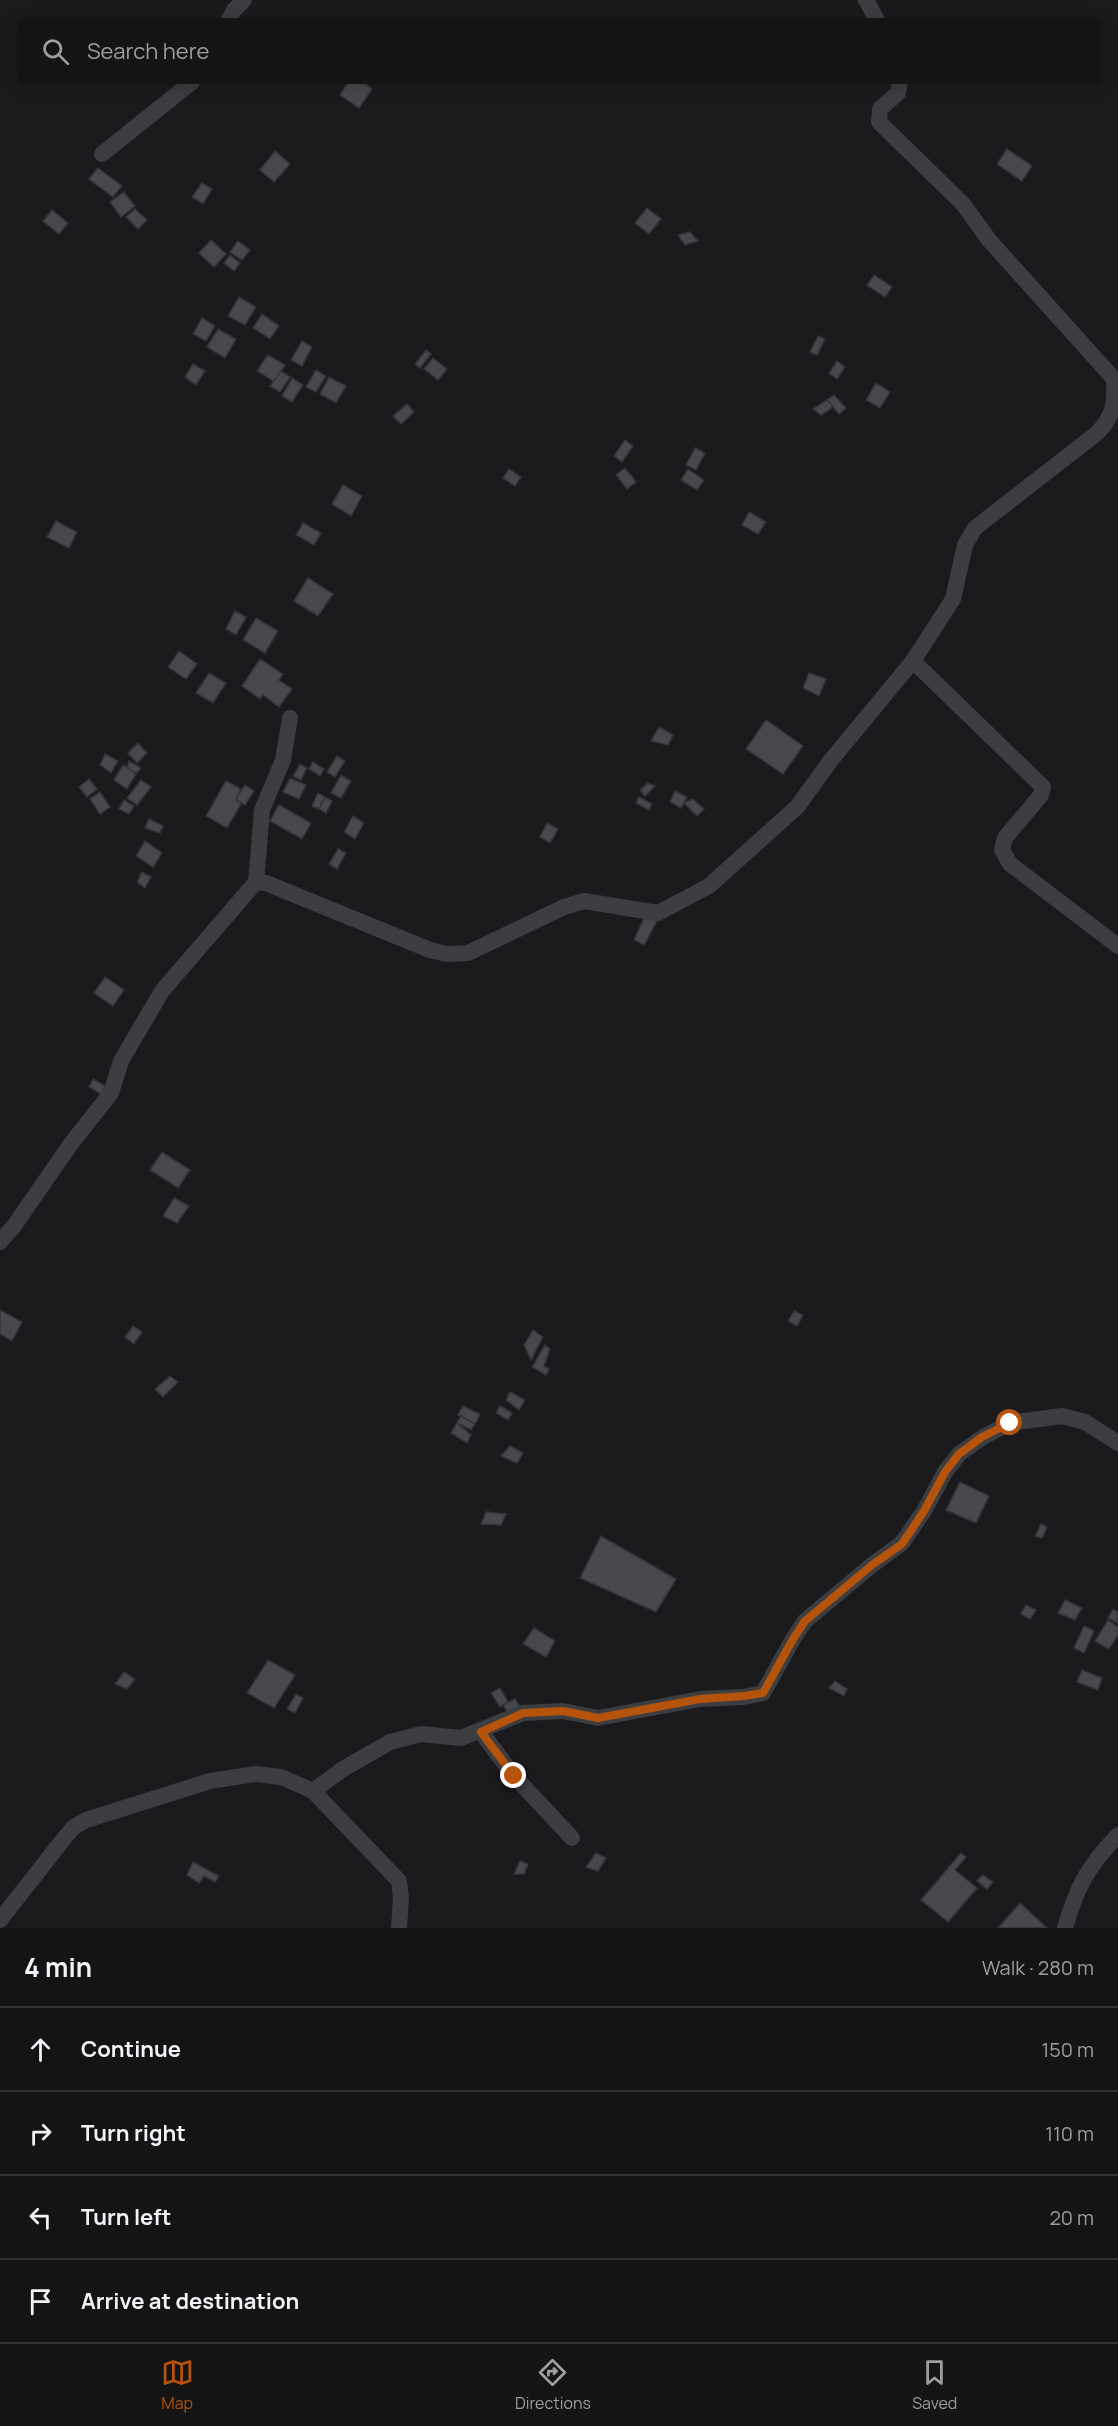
<!DOCTYPE html>
<html lang="en">
<head>
<meta charset="utf-8">
<style>
  body { margin:0; font-family:Manrope,sans-serif; background:#1d1d1e; color:#f1f3f6 }
  .stop { position:absolute; width:18px; height:18px; margin:-14px; border:4px solid #b45309; border-radius:50%; background:#fff }
  .stop.end { background:#b45309; border-color:#fff; box-shadow:0 2px 6px #0008 }
  .list { margin:0; padding:0; list-style:none }
  h2 { display:flex; justify-content:space-between; align-items:center; height:78px; margin:0; padding:0 24px; font-size:26px }
  h2 small { font-size:20px; font-weight:400; color:#9d9ea0 }
  .list li { display:grid; grid-template-columns:39px 1fr auto; gap:18px; align-items:center; box-sizing:border-box; height:84px; padding:0 24px; border-top:2px solid #333334 }
  .list b { display:block; font-size:22px; white-space:nowrap }
  .list em { font-size:20px; font-style:normal; color:#9d9ea0 }
  .icon { flex:none; width:33px; height:33px; fill:none; stroke:currentColor; stroke-width:2; stroke-linecap:round; stroke-linejoin:round }
  .map { position:relative; flex:none; width:1118px; height:1928px; overflow:hidden }
  .search { position:absolute; background:#141415; box-shadow:0 3px 15px #0003; left:18px; right:18px; top:18px; height:66px; display:flex; align-items:center; gap:15px; box-sizing:border-box; padding:0 21px; border-radius:0px; color:#9d9ea0; font-size:22px }
  .sheet { height:414px; background:#141415 }
  nav { display:flex; justify-content:space-around; align-items:center; box-sizing:border-box; height:84px; border-top:2px solid #333334; background:#141415; font-size:16px; color:#9d9ea0 }
  nav a { display:grid; justify-items:center; gap:3px }
  nav .on { color:#b45309 }
  .map>svg:first-child { display:block }
  .building { fill:#47484c; stroke:#343438; stroke-width:1.5 }
  .lines { fill:none; stroke-linecap:round; stroke-linejoin:round }
  .street { stroke:#3b3d41; stroke-width:16 }
  .route { stroke:#b45309; stroke-width:8 }
</style>
</head>
<body>
<div class="map">
<svg width="1118" height="1928" viewBox="0 0 1118 1928">
  <rect width="100%" height="100%" fill="#1a1a1c"/>
  <g class="building">
    <path d="M348 82H363L372 89 359 108 340 95Z"/>
    <path d="M1007 149 1032 166 1022 181 997 164Z"/>
    <path d="M275 151 290 164 274 182 260 170Z"/>
    <path d="M98 168 122 186 113 197 89 179Z"/>
    <path d="M202 183 212 189 203 204 192 197Z"/>
    <path d="M124 192 135 206 121 217 110 202Z"/>
    <path d="M647 208 661 219 649 234 635 223Z"/>
    <path d="M135 209 147 220 138 229 126 217Z"/>
    <path d="M52 210 68 223 59 234 43 221Z"/>
    <path d="M690 232 698 241 685 245 678 235Z"/>
    <path d="M211 240 226 254 214 267 199 253Z"/>
    <path d="M238 241 250 250 242 260 230 252Z"/>
    <path d="M230 255 240 263 234 271 224 263Z"/>
    <path d="M874 275 892 287 885 297 867 285Z"/>
    <path d="M239 297 256 307 245 325 228 316Z"/>
    <path d="M262 314 279 326 270 339 253 328Z"/>
    <path d="M202 318 215 326 206 341 193 334Z"/>
    <path d="M218 329 236 339 225 358 207 347Z"/>
    <path d="M818 336 825 339 817 355 810 352Z"/>
    <path d="M302 341 312 347 302 366 291 360Z"/>
    <path d="M426 350 431 354 420 368 415 364Z"/>
    <path d="M268 355 285 365 275 382 257 371Z"/>
    <path d="M433 358 447 369 438 380 424 369Z"/>
    <path d="M837 361 845 367 837 379 829 373Z"/>
    <path d="M193 364 205 371 196 385 185 377Z"/>
    <path d="M316 370 326 376 316 392 306 387Z"/>
    <path d="M281 371 290 377 280 392 270 386Z"/>
    <path d="M329 377 346 386 336 403 320 394Z"/>
    <path d="M292 378 303 385 292 402 282 396Z"/>
    <path d="M876 383 890 392 880 408 866 400Z"/>
    <path d="M834 395 846 408 839 414 827 400Z"/>
    <path d="M827 400 833 407 821 415 813 409Z"/>
    <path d="M407 404 414 412 401 424 393 416Z"/>
    <path d="M625 440 633 446 622 462 614 456Z"/>
    <path d="M695 448 705 453 696 470 686 465Z"/>
    <path d="M625 468 636 482 627 489 616 475Z"/>
    <path d="M509 469 521 477 515 486 503 478Z"/>
    <path d="M688 469 704 480 697 490 681 480Z"/>
    <path d="M343 485 362 496 351 516 332 504Z"/>
    <path d="M749 512 766 522 758 534 742 525Z"/>
    <path d="M56 521 77 532 69 548 47 537Z"/>
    <path d="M303 523 321 533 314 545 296 535Z"/>
    <path d="M308 578 333 594 318 616 294 601Z"/>
    <path d="M235 611 246 617 236 635 226 629Z"/>
    <path d="M256 618 278 631 265 653 243 640Z"/>
    <path d="M179 651 197 664 186 679 168 667Z"/>
    <path d="M260 659 283 674 279 680 292 689 279 707 263 695 260 699 242 686Z"/>
    <path d="M209 673 226 683 213 703 196 693Z"/>
    <path d="M809 673 826 679 819 696 803 688Z"/>
    <path d="M766 720 803 746 783 774 746 749Z"/>
    <path d="M659 727 673 735 668 745 651 741Z"/>
    <path d="M138 743 147 753 137 763 128 753Z"/>
    <path d="M105 754 118 761 111 773 100 765Z"/>
    <path d="M337 756 345 761 335 777 327 772Z"/>
    <path d="M129 761 141 768 136 774 127 768Z"/>
    <path d="M313 762 324 769 320 776 309 769Z"/>
    <path d="M300 764 307 768 301 780 293 776Z"/>
    <path d="M123 765 136 774 127 789 114 780Z"/>
    <path d="M341 775 351 781 341 798 331 793Z"/>
    <path d="M290 778 306 785 299 799 283 792Z"/>
    <path d="M89 779 97 789 87 797 79 787Z"/>
    <path d="M141 780 151 787 137 805 127 798Z"/>
    <path d="M226 781 241 789 236 799 241 804 227 828 206 816Z"/>
    <path d="M648 783 655 786 645 796 640 790Z"/>
    <path d="M245 785 254 791 245 805 236 799Z"/>
    <path d="M675 791 687 797 681 808 670 802Z"/>
    <path d="M100 792 110 807 100 814 90 799Z"/>
    <path d="M318 793 325 797 319 809 312 806Z"/>
    <path d="M325 797 332 801 326 813 319 809Z"/>
    <path d="M639 797 652 804 649 810 636 803Z"/>
    <path d="M693 799 704 809 697 816 684 803Z"/>
    <path d="M124 800 134 806 129 814 119 809Z"/>
    <path d="M279 805 311 823 302 839 270 821Z"/>
    <path d="M353 816 364 823 355 839 344 832Z"/>
    <path d="M149 819 163 826 160 833 145 828Z"/>
    <path d="M547 823 558 829 550 843 540 837Z"/>
    <path d="M145 841 162 853 153 867 136 856Z"/>
    <path d="M338 849 346 853 337 869 329 864Z"/>
    <path d="M142 872 151 877 145 888 137 882Z"/>
    <path d="M646 914 657 921 644 945 634 940Z"/>
    <path d="M105 977 124 990 113 1006 94 993Z"/>
    <path d="M93 1079 105 1086 101 1094 89 1087Z"/>
    <path d="M162 1152 190 1170 178 1188 150 1170Z"/>
    <path d="M174 1198 189 1206 177 1223 163 1216Z"/>
    <path d="M0 1310 22 1322 12 1341 0 1334Z"/>
    <path d="M794 1311 803 1315 797 1326 788 1321Z"/>
    <path d="M133 1326 142 1332 134 1344 125 1337Z"/>
    <path d="M533 1330 543 1337 531 1360 524 1345Z"/>
    <path d="M545 1345 550 1349 544 1366 549 1369 546 1375 532 1367Z"/>
    <path d="M170 1376 178 1382 163 1397 155 1389Z"/>
    <path d="M510 1392 525 1400 519 1410 506 1400Z"/>
    <path d="M463 1406 480 1414 475 1424 458 1415Z"/>
    <path d="M500 1406 512 1413 508 1420 496 1413Z"/>
    <path d="M461 1416 475 1424 471 1430 457 1423Z"/>
    <path d="M457 1423 471 1435 467 1443 451 1433Z"/>
    <path d="M510 1446 523 1453 517 1463 501 1456Z"/>
    <path d="M960 1482 989 1496 976 1523 946 1510Z"/>
    <path d="M486 1512 506 1514 501 1525 481 1524Z"/>
    <path d="M1041 1524 1047 1527 1042 1538 1035 1536Z"/>
    <path d="M601 1536 676 1579 656 1612 580 1578Z"/>
    <path d="M1065 1600 1082 1608 1075 1620 1058 1613Z"/>
    <path d="M1026 1605 1036 1610 1030 1619 1021 1614Z"/>
    <path d="M1113 1609 1118 1612 1117 1623 1108 1618Z"/>
    <path d="M1108 1620 1118 1627V1635L1109 1649 1095 1641Z"/>
    <path d="M1084 1626 1094 1631 1084 1653 1074 1648Z"/>
    <path d="M534 1628 555 1641 546 1657 523 1644Z"/>
    <path d="M268 1660 295 1675 274 1708 247 1693Z"/>
    <path d="M1082 1670 1102 1678 1098 1690 1077 1682Z"/>
    <path d="M124 1672 135 1679 127 1689 115 1684Z"/>
    <path d="M835 1681 847 1689 844 1696 829 1688Z"/>
    <path d="M500 1688 508 1702 500 1707 491 1693Z"/>
    <path d="M296 1694 303 1698 295 1713 287 1709Z"/>
    <path d="M515 1699 520 1707 508 1713 503 1705Z"/>
    <path d="M596 1853 606 1858 598 1871 586 1867Z"/>
    <path d="M961 1853 966 1857 955 1870 977 1888 948 1922 921 1900Z"/>
    <path d="M520 1861 528 1864 524 1874H514Z"/>
    <path d="M193 1862 219 1876 215 1882 204 1876 199 1883 187 1875Z"/>
    <path d="M983 1875 993 1882 987 1889 977 1881Z"/>
    <path d="M1020 1903 1047 1928H998Z"/>
  </g>
  <g class="lines">
    <g class="street">
      <path d="M866 0 877 20"/>
      <path d="M229 20 234 10 244 0"/>
      <path d="M102 154 192 82"/>
      <path d="M913 661 1043 787 1041 795 1005 838 1002 850 1010 864 1118 946"/>
      <path d="M256 882 262 810 283 760 290 718"/>
      <path d="M0 1242 14 1226 70 1145 111 1093 121 1061 162 991 256 882 266 883 430 950 447 954 468 953 564 907 584 901 658 913 709 886 797 807 831 760 913 661 953 599 965 545 975 528 1096 434C1114 417 1115 403 1114 379L989 240 963 204 879 122 880 109 898 93 900 82"/>
      <path d="M481 1732 514 1776 572 1838"/>
      <path d="M313 1791 343 1769 390 1742 421 1734 461 1738 523 1713 563 1711 598 1718 700 1699 743 1697 763 1693 793 1639 805 1621 872 1565 902 1543 924 1511 945 1472 959 1454 983 1437 1010 1423 1062 1416 1085 1422 1118 1443"/>
      <path d="M0 1920 66 1836 74 1827 86 1820 210 1781 256 1774 281 1777 313 1791 399 1881 401 1898 399 1928"/>
      <path d="M1065 1928C1077 1886 1088 1866 1118 1835"/>
    </g>
  </g>
  <g class="lines">
    <path class="route" d="M514 1776 481 1732 523 1713 563 1711 598 1718 700 1699 744 1696 763 1693 793 1639 805 1621 872 1565 902 1544 924 1511 945 1472 959 1454 982 1437 1010 1423"/>
  </g>
</svg>
<div class="stop" style="left:1010px;top:1423px"></div>
<div class="stop end" style="left:514px;top:1776px"></div>
<div class="search"><svg class="icon" aria-label="search" viewBox="0 0 24 24"><circle cx="10" cy="10" r="6"/><path d="M15 15l6 6"/></svg>Search here</div>
</div>
<section class="sheet">
<h2>4 min<small>Walk · 280 m</small></h2>
<ul class="list">
<li><svg class="icon" aria-label="ahead" viewBox="0 0 24 24"><path d="M12 20V5M6 11l6-6 6 6"/></svg><div><b>Continue</b></div><em>150 m</em></li>
<li><svg class="icon" aria-label="right" viewBox="0 0 24 24"><path d="M7 20v-9h11M14 6l5 5-5 5"/></svg><div><b>Turn right</b></div><em>110 m</em></li>
<li><svg class="icon" aria-label="left" viewBox="0 0 24 24"><path d="M17 20v-9H6M10 6l-5 5 5 5"/></svg><div><b>Turn left</b></div><em>20 m</em></li>
<li><svg class="icon" aria-label="arrive" viewBox="0 0 24 24"><path d="M6 21V4h12l-3 4 3 4H6"/></svg><div><b>Arrive at destination</b></div></li>
</ul>
</section>
<nav>
<a class="on"><svg class="icon" aria-label="map" viewBox="0 0 24 24"><path d="M3 6l6-2 6 2 6-2v14l-6 2-6-2-6 2zM9 4v14M15 6v14"/></svg>Map</a>
<a><svg class="icon" aria-label="directions" viewBox="0 0 24 24"><path d="M12 3l9 9-9 9-9-9zM9 14v-3h6M13 9l2 2-2 2"/></svg>Directions</a>
<a><svg class="icon" aria-label="saved" viewBox="0 0 24 24"><path d="M7 4h10v16l-5-4-5 4z"/></svg>Saved</a>
</nav>
</body>
</html>
